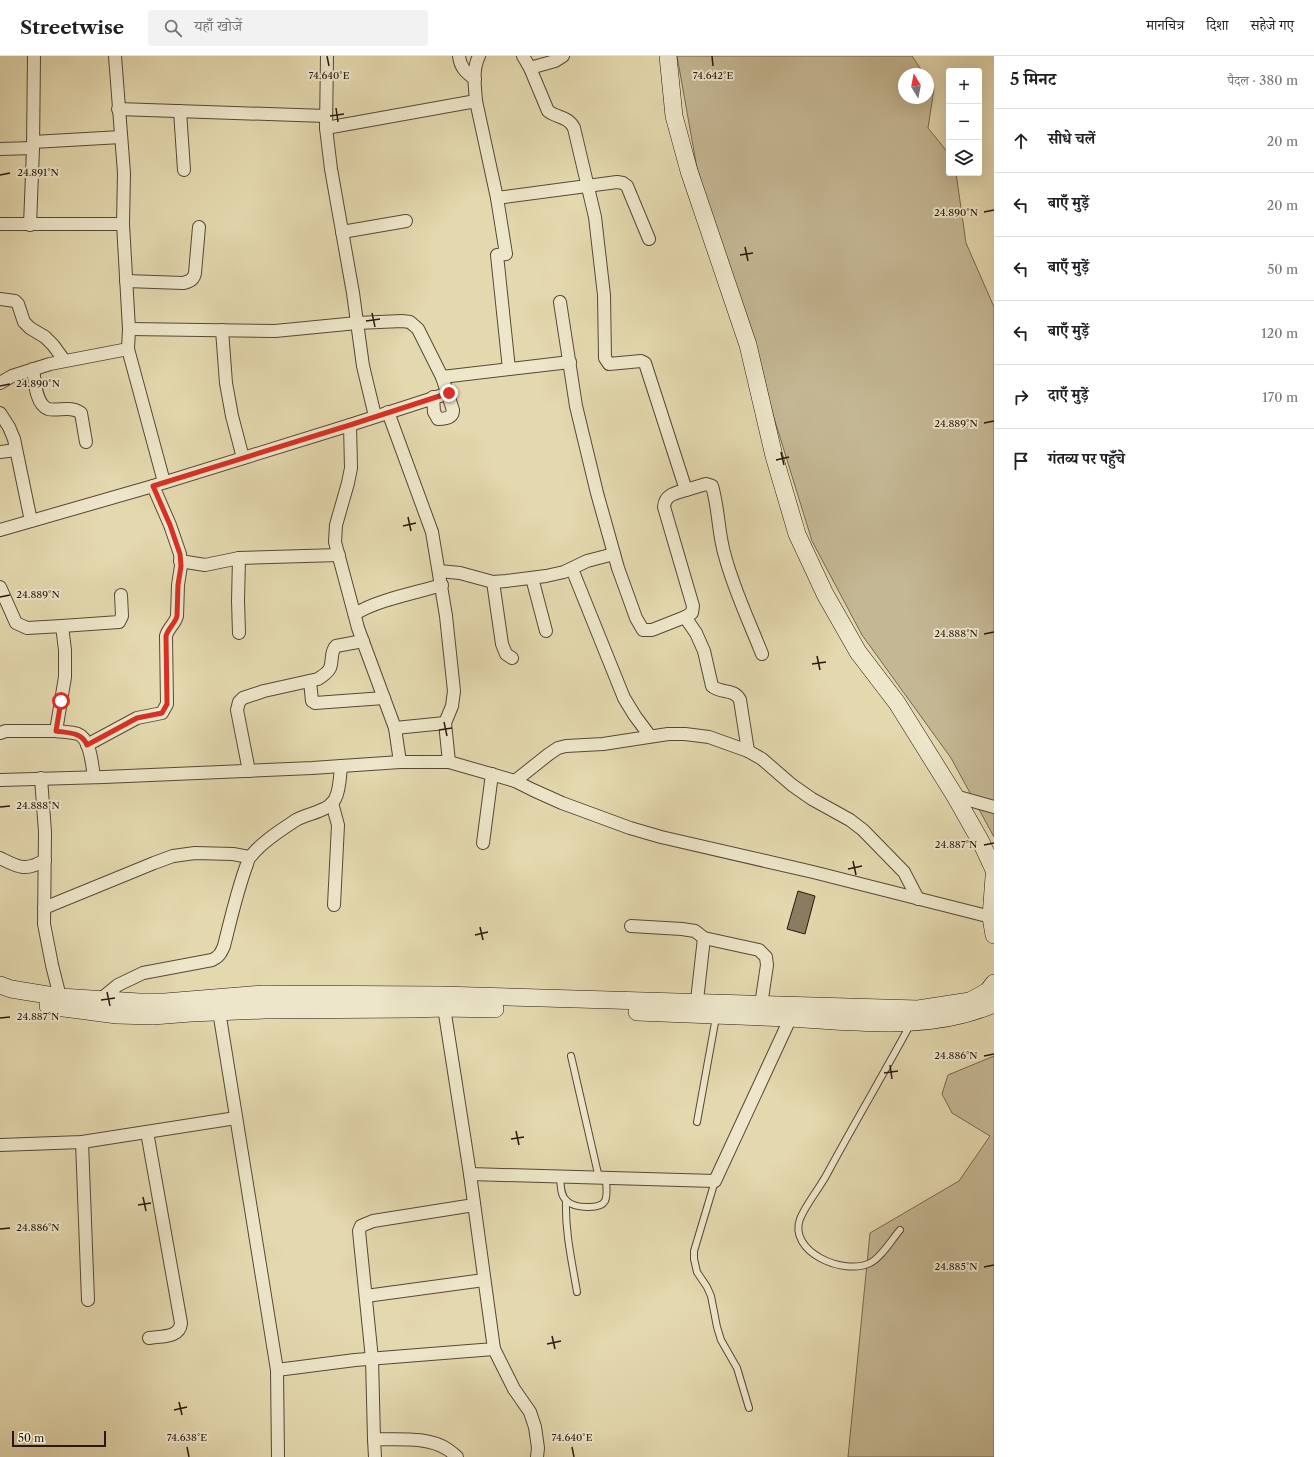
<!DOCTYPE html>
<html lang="hi">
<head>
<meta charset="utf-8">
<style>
  body { margin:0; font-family:"Libre Caslon Text","Noto Serif Devanagari",serif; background:#f2f2f2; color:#202124 }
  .controls { position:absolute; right:12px; top:12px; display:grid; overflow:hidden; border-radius:4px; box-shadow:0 4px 16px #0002 }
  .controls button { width:36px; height:36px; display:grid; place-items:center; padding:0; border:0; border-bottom:1px solid #e0e0e0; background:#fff; color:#202124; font:20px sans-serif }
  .compass { position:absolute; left:898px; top:12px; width:36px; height:36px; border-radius:50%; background:#fff; box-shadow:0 4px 16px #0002; rotate:350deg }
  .scale { position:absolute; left:12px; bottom:10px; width:94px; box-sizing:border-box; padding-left:4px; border:2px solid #28180d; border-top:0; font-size:11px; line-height:14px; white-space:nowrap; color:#28180d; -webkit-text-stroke:3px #ede6ca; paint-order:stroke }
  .stop { position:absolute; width:12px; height:12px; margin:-9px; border:3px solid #d93025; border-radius:50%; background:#fff }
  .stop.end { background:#d93025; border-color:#fff; box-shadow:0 1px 4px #0008 }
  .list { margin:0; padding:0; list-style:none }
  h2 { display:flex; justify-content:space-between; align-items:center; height:52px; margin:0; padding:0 16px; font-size:17px }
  h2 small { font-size:13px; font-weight:400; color:#757577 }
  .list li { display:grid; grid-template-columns:26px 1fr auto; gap:12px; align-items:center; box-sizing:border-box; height:64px; padding:0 16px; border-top:1px solid #e0e0e0 }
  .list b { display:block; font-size:15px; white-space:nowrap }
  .list em { font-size:13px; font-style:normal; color:#757577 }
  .icon { flex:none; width:22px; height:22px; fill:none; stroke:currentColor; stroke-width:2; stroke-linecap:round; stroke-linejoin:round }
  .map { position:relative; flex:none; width:994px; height:1401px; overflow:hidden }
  header { display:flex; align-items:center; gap:24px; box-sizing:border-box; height:56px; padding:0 20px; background:#fff; border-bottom:1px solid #e0e0e0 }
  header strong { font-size:19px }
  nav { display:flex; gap:22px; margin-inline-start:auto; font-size:14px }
  .search { width:280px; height:36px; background:#f2f2f2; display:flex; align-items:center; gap:10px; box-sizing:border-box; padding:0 14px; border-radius:4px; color:#757577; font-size:15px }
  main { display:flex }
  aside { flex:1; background:#fff }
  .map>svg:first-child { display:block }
  .green { fill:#c4b793; stroke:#766850 }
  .building { fill:#8a7c61; stroke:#28180d }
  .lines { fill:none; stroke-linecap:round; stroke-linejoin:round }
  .lane-casing { stroke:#574835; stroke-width:8 }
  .street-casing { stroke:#574835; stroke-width:14 }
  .secondary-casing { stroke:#28180d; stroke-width:18 }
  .lane { stroke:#ede6ca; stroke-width:6 }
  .street { stroke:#ede6ca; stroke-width:12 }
  .secondary { stroke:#ede6ca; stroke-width:17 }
  .route { stroke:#d93025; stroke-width:5 }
  .ticks { fill:none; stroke:#28180d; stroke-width:1.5 }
  .ticks-label { font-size:10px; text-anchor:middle; fill:#28180d; stroke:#ede6ca; stroke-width:4; stroke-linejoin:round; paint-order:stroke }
</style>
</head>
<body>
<header>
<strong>Streetwise</strong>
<div class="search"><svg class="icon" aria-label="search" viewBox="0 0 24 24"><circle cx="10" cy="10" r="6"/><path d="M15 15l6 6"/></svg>यहाँ खोजें</div>
<nav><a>मानचित्र</a><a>दिशा</a><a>सहेजे गए</a></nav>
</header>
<main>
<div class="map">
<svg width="994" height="1401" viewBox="0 0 994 1401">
  <rect width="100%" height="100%" fill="#e4d8ae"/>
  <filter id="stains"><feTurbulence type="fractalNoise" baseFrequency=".005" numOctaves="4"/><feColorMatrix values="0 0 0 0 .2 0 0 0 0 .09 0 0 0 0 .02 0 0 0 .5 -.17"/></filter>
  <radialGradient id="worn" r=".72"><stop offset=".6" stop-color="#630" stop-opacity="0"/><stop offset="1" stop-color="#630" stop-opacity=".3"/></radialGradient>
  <g class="green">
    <path d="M677 0H912L924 18H904V42H928V24L934 33 928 72 949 98V117H956L966 187 994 251V781L951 702 862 579 812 485 697 112Z"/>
    <path d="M994 1000V1401H848L870 1177 959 1125 990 1080 952 1057 942 1038 948 1019Z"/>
  </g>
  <path class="building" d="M798 835 815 840 805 878 787 873Z"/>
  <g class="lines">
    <g class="lane-casing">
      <g id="lane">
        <path d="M571 1000 599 1122"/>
        <path d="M697 1066 716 961"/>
        <path d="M560 1121C561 1129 560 1140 567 1145 574 1152 600 1154 605 1145 608 1139 606 1129 606 1122"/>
        <path d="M715 1125 694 1195V1203L697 1216 707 1231 711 1240 717 1271 721 1284 737 1312 749 1352"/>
        <path d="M566 1145C565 1176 572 1206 577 1236"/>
        <path d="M900 1174C892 1183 881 1202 870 1207 844 1220 788 1196 800 1163 806 1148 819 1133 827 1118 854 1068 883 1019 910 969"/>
      </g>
    </g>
    <g class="street-casing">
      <g id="street">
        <path d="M115 0 124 117 123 168 129 273 128 293 164 426"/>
        <path d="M327 0 326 72 331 113 353 237 363 310 375 360"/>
        <path d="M459 0C460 11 466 17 475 23"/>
        <path d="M523 0 530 12 548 55C557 62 568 60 574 72L595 161 604 239 605 302 609 308 641 305 645 307 686 434C676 437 665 438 664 451L693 550 692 557 685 561"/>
        <path d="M530 12 555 5 563 0"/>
        <path d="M476 45C475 30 472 14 479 0"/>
        <path d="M118 53 326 60"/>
        <path d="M180 55 184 114"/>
        <path d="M326 72 476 45 497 142 506 198 497 199 509 313"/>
        <path d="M33 86 121 81"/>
        <path d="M0 93 33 92"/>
        <path d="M497 142 617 126 623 127 627 130 649 183"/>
        <path d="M0 168H123"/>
        <path d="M30 169 33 92 34 0"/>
        <path d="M342 176 406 165"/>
        <path d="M126 225 183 227C189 226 194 223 195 217L199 171"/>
        <path d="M0 243 15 245 18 248 24 266 30 272 45 281 53 289 64 304"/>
        <path d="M560 246 576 350 597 437 618 512 636 562 643 574H652L685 561 696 577 704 595 712 630C721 638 734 632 740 644L748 695"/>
        <path d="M129 273 275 275 357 267 402 265 410 266 418 273 442 321 453 354C453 362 445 363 438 363L434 356 433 341"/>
        <path d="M222 274 226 327 232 360 243 402"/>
        <path d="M33 313C35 324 35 348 48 353 53 354 61 353 67 353 73 353 77 354 81 357L86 386"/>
        <path d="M442 321 570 306"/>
        <path d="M0 327 12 320 50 308 128 293"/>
        <path d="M388 356 432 476 446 560 454 635 452 650 445 667 449 706"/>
        <path d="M0 357 9 371 14 383 31 465"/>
        <path d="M350 369 351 412 348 427 336 469 335 486 358 572 395 672 400 706"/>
        <path d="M0 396 16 394"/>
        <path d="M686 434 706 428 712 430C719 453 718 478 725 500 734 534 749 565 762 598"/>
        <path d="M0 474 153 430 350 369 449 337"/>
        <path d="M180 505 205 509 239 502 339 499"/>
        <path d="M572 513 624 642 635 660 650 680"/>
        <path d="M439 515 460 517 493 526 506 525 546 520 564 516 587 505 614 498"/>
        <path d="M532 522 546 575"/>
        <path d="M493 526 502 588 506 598 512 602"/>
        <path d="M0 531 16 567 27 572 62 570 65 594V621L56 675H6L0 677"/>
        <path d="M355 558C377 544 415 537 442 529"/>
        <path d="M62 570 119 566 122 560 121 539"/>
        <path d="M239 577 238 545 239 502"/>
        <path d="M310 625 312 645 315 647 384 642"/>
        <path d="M395 672 445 667"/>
        <path d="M56 675C62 676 71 676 78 678 91 683 92 710 94 721"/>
        <path d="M87 689 137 662 162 657 167 648 166 580C168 572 175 568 177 560L178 529 181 510 180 498 170 469 153 430"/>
        <path d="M249 715 237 654 239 646 243 642 264 635 318 623C322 620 328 617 330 612 333 605 330 596 336 590L363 585"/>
        <path d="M41 722 45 776 44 868 52 909 60 941"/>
        <path d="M0 724 104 721 312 712 400 706H449L515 725 533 734 562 747 630 772 661 781 813 816 991 861 994 860"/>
        <path d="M515 725 549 698 558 692 566 690 603 688 668 678H685L709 681 748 695 762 703 792 729 812 743 850 764 863 774 904 816 918 843"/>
        <path d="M955 740 994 751"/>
        <path d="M332 747 338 769 334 849"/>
        <path d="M483 787 492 718"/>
        <path d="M0 802C18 811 25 816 45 804"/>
        <path d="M44 852 154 807 173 800 195 797 233 798 249 801"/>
        <path d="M631 870 682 873 695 875 704 882 759 894 766 901 767 909 761 949"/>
        <path d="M101 943 118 929 143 917 212 904C219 901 221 897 224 890 231 862 237 835 247 808 248 805 248 802 251 800 262 786 281 774 296 764 308 757 328 756 335 743 340 734 340 720 341 710"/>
        <path d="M218 949 277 1314 278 1401"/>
        <path d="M696 953 704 882"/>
        <path d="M147 1076 181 1267C180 1282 161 1280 149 1282"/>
        <path d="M82 1086 88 1244"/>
        <path d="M0 1089 82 1086 236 1062"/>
        <path d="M470 1118 715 1125 790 963"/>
        <path d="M366 1240 484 1224"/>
        <path d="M494 1293 514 1333 530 1356 535 1371 538 1392 537 1401"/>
        <path d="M277 1314 355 1304 494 1293 470 1118 443 945"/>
        <path d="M374 1383 375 1401"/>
        <path d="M457 1401C454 1398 450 1395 447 1393 427 1380 397 1384 374 1383L372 1303 359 1175 361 1170 373 1165 474 1149"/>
      </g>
    </g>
    <g class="secondary-casing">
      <g id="secondary">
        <path d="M668 0 674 60 689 115 748 289 774 400 797 478 825 538 858 596 897 647 955 740 981 786 994 814"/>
        <path d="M994 821 991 861 994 879"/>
        <path d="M0 929 11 933 60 941 139 946H165L263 938 442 939 918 953 970 945 988 935 994 927"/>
        <path d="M48 950 117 959 153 960 191 957 265 954 413 953 444 952 495 953"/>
        <path d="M637 956C688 958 739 960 789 962 857 966 929 976 994 948"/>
      </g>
    </g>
    <use href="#lane" class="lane"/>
    <use href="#street" class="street"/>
    <use href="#secondary" class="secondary"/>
  </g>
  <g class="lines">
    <path class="route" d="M61 645 56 675C68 677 82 676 87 689L137 662 162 657 167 648 166 580C168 572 175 568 177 560L178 529 181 510 180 498 170 469 153 430 350 369 449 337"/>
  </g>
  <path class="ticks" d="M327 0 329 10M712 0 713 10M336 52 338 66M330 60 344 58M0 119 10 117M984 156 994 154M745 191 748 205M740 199 753 197M372 257 375 271M366 265 380 263M0 330 10 328M984 367 994 365M781 396 784 409M776 404 789 401M408 461 411 475M403 470 416 467M0 541 10 539M984 578 994 576M817 600 820 614M812 608 826 606M444 666 447 680M439 674 452 672M0 751 10 750M984 789 994 787M853 805 856 819M848 813 862 810M480 871 483 884M475 879 488 876M107 936 110 950M101 944 115 942M0 962 10 961M984 1000 994 998M890 1009 892 1023M884 1017 898 1015M516 1075 519 1089M511 1083 524 1081M143 1141 146 1155M138 1149 151 1147M0 1173 10 1172M984 1211 994 1209M552 1280 555 1293M547 1288 561 1285M179 1346 182 1359M174 1354 187 1351M187 1391 189 1401M572 1391 574 1401"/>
  <g class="ticks-label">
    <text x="329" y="23">74.640°E</text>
    <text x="713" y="23">74.642°E</text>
    <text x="38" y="120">24.891°N</text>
    <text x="956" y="160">24.890°N</text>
    <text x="38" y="331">24.890°N</text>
    <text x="956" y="371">24.889°N</text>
    <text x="38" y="542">24.889°N</text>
    <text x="956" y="581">24.888°N</text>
    <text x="38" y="753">24.888°N</text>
    <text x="956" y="792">24.887°N</text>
    <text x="38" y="964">24.887°N</text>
    <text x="956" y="1003">24.886°N</text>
    <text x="38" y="1175">24.886°N</text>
    <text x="956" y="1214">24.885°N</text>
    <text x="187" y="1385">74.638°E</text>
    <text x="572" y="1385">74.640°E</text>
  </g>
  <rect width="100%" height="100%" filter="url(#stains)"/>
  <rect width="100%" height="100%" fill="url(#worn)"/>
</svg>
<div class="controls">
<button>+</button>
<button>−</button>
<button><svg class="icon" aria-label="layers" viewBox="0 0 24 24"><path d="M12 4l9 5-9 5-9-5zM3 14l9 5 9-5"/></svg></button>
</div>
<svg class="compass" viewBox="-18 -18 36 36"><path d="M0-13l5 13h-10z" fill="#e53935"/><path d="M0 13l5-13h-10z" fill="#757577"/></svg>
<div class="scale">50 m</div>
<div class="stop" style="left:61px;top:645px"></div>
<div class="stop end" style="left:449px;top:337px"></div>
</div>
<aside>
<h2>5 मिनट<small>पैदल · 380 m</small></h2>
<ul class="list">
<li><svg class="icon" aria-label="ahead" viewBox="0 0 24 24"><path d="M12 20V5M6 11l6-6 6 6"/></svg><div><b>सीधे चलें</b></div><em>20 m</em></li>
<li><svg class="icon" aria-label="left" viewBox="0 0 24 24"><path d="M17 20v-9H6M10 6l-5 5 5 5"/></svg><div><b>बाएँ मुड़ें</b></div><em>20 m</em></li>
<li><svg class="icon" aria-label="left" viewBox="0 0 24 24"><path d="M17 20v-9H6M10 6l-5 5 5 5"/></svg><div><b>बाएँ मुड़ें</b></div><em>50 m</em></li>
<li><svg class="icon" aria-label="left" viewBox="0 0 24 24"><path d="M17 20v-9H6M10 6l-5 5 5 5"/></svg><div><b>बाएँ मुड़ें</b></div><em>120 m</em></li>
<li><svg class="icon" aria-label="right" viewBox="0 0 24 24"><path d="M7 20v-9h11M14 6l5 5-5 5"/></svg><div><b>दाएँ मुड़ें</b></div><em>170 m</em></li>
<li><svg class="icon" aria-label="arrive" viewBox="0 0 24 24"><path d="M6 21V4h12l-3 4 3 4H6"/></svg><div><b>गंतव्य पर पहुँचे</b></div></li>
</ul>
</aside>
</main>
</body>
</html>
